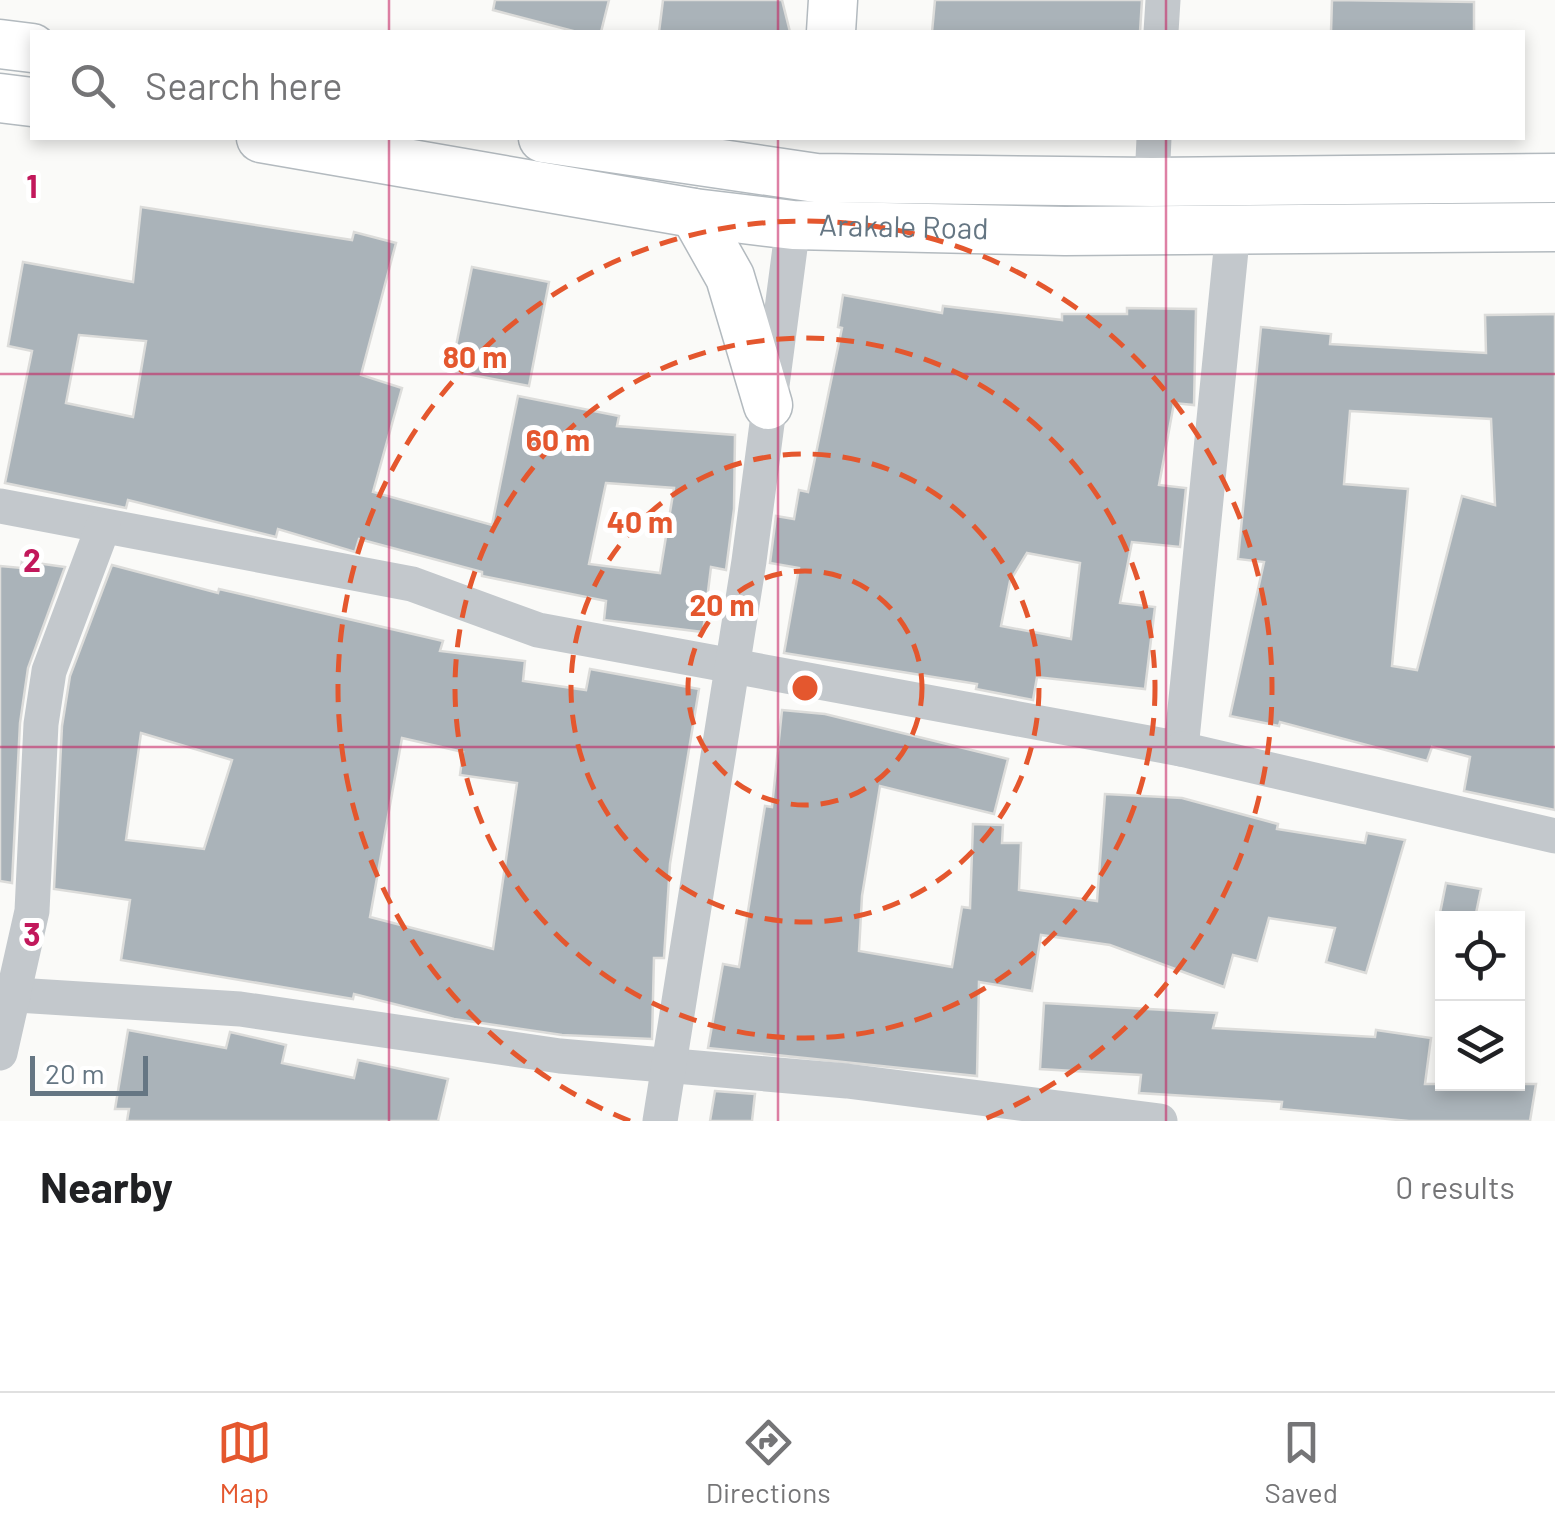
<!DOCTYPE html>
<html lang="en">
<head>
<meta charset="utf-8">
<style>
  body { margin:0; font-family:Barlow,sans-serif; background:#f6f6f6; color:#202124 }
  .controls { position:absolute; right:30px; bottom:30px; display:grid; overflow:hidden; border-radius:0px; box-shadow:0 5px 15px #0003 }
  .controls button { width:90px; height:90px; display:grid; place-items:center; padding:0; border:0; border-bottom:2px solid #e0e0e0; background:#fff; color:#202124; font:50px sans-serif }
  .scale { position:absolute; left:30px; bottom:25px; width:118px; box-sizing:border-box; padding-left:10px; border:5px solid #657683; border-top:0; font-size:28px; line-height:35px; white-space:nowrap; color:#657683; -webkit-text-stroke:8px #fff; paint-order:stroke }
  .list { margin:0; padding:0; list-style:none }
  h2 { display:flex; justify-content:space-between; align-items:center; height:130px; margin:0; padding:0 40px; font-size:42px }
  h2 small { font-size:32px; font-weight:400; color:#757577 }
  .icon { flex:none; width:55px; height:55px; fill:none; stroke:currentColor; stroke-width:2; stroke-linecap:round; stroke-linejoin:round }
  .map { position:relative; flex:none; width:1555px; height:1121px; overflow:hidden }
  .search { position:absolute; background:#fff; box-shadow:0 5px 15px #0003; left:30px; right:30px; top:30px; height:110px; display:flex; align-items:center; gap:25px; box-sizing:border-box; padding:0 35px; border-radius:0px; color:#757577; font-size:38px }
  .sheet { height:270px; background:#fff }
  nav { display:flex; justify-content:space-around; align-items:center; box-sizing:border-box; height:140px; border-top:2px solid #e0e0e0; background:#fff; font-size:28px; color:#757577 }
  nav a { display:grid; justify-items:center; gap:5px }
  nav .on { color:#e4572e }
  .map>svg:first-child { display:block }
  .building { fill:#aab3b9; stroke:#dcdcda; stroke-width:2.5; fill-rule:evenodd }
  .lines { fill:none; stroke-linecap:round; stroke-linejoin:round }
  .secondary-casing { stroke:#b3babf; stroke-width:51 }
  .street { stroke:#c3c8cc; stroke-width:35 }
  .secondary { stroke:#fff; stroke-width:48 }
  .grid { fill:none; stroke:#c2185b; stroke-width:2.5; stroke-opacity:0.55 }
  .ring { fill:none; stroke:#e4572e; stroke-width:5; stroke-dasharray:18 12 }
  .labels { text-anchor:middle; stroke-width:10; stroke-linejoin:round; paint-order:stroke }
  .street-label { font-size:30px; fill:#657683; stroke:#fff }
  .grid-label { font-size:32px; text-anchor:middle; font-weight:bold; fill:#c2185b; stroke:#fff; stroke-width:10; stroke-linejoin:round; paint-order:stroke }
  .centre { fill:#e4572e; stroke:#fff; stroke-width:5 }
  .ring-label { font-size:30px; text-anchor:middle; font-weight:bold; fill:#e4572e; stroke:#fff; stroke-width:10; stroke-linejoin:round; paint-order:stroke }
</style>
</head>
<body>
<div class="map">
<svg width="1555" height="1121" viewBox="0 0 1555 1121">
  <rect width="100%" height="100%" fill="#fafaf8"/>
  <g class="building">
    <path d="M495 0H609L601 32H577L493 10Z"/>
    <path d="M663 0H782L790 32H659Z"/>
    <path d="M935 0H1142L1140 32H932Z"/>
    <path d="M1332 0 1474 2V32H1331Z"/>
    <path d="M141 207 352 240 354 232 396 243 361 375 402 388 373 492 492 525 518 396 619 416 617 426 735 435 734 509 726 570 711 567 703 632 604 620 606 601 482 576V572L359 539 355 552 278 529 276 537 128 500 126 508 5 483 32 351 8 346 23 262 133 282ZM79 335 146 341 133 417 66 403ZM606 483 674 488 660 573 589 564Z"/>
    <path d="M472 267 549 282 529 386 451 371Z"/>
    <path d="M843 295 942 313 943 306 1062 320V314H1127V308L1196 309 1194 405 1174 403 1159 485 1186 488 1180 547 1132 542 1120 603 1155 607 1145 689 1037 677 1033 700 976 689 977 684 784 653 799 568 770 563 776 516 794 519 799 490 808 492 842 328 838 327ZM1027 553 1080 563 1071 639 1001 626 1010 581Z"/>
    <path d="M1555 314V810L1464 791 1470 757 1432 747 1427 761 1280 722 1279 726 1230 716 1264 562 1238 559 1261 327 1331 334 1330 344 1486 353 1485 315ZM1350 411 1491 419 1495 505 1462 496 1417 670 1392 666 1408 489 1344 484Z"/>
    <path d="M22 561 65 567 28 668 20 723 12 883 0 881V566L21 568Z"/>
    <path d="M112 565 218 593 219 589 443 641 440 651 525 661 523 681 586 690 590 669 699 689 670 864 664 958H654L652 1039 562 1035 454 1019 354 994 353 999 121 960 130 900 54 889 62 726 70 676ZM141 733 232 760 204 849 126 840ZM402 738 463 752 460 775 517 783 493 949 370 917Z"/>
    <path d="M782 710 825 714 1008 759 994 814 880 786 862 896 859 951 952 967 962 907 970 908 973 824 1003 825 1002 843H1021L1019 890 1097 901 1105 794 1182 798 1278 824 1277 829 1365 843 1367 833 1405 840 1366 973 1326 962 1335 928 1269 918 1257 961 1233 955 1224 987 1110 945 1041 935 1032 991 979 982 977 1076 708 1048 723 964 739 967 765 806 772 807Z"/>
    <path d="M1446 883 1481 889 1475 918H1439Z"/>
    <path d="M1044 1003 1217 1013 1213 1028 1375 1037 1376 1030 1431 1038 1425 1084H1536L1530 1121H1409L1281 1109 1282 1102 1139 1093 1141 1075 1040 1069Z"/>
    <path d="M128 1030 226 1048 230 1032 286 1045 282 1063 354 1078 358 1060 448 1079 438 1121H127L129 1109H115Z"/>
    <path d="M715 1091 755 1094 752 1121H710Z"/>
  </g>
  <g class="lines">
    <g class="secondary-casing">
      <g id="secondary">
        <path d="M831 32 833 0"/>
        <path d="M0 44 32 48"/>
        <path d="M0 98 32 102"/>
        <path id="s1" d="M261 138 694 213 793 225 1065 231 1555 227"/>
        <path d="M543 138 816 178 1152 182 1555 178"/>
        <path d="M694 213 730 277 768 405"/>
      </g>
    </g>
    <g class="street">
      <path d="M1161 32 1163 0"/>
      <path d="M1152 182 1154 138"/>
      <path d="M0 506 412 584 538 630 1181 749 1233 230"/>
      <path d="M1181 749 1555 836"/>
      <path d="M0 994 240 1009 560 1056 847 1081 1160 1121"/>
      <path d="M0 1053 32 911 41 724 49 671 103 527"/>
      <path d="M660 1121 749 561 793 225"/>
    </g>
    <use href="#secondary" class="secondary"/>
  </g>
  <path class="grid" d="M389 0V32M778 0V32M1166 0V32M389 138V1121M778 138V1121M1166 138V1121M0 374H1555M0 747H1555"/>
  <g class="ring">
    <circle cx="805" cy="688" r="117"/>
    <circle cx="805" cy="688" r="234"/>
    <circle cx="805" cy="688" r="350"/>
    <path d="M630 1121A467 467 0 1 1 980 1121"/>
  </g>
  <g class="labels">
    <g class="street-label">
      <text dy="10" stroke="none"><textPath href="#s1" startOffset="650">Arakale Road</textPath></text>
    </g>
  </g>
  <g class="grid-label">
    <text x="32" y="198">1</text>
    <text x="32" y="572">2</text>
    <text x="32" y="946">3</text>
  </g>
  <circle cx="805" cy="688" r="15" class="centre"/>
  <g class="ring-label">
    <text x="475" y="368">80 m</text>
    <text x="558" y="451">60 m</text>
    <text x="640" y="533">40 m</text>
    <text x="722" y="616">20 m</text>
  </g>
</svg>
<div class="controls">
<button><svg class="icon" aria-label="locate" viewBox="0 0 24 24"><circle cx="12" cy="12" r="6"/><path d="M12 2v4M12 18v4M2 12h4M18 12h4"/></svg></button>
<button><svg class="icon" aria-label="layers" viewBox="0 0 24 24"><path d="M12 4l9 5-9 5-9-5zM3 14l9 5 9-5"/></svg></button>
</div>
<div class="scale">20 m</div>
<div class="search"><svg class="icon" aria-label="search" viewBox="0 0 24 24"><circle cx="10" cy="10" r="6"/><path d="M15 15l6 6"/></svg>Search here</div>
</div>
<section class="sheet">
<h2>Nearby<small>0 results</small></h2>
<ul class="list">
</ul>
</section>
<nav>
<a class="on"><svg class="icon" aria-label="map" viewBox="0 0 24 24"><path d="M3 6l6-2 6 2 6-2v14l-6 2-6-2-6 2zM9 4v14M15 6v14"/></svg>Map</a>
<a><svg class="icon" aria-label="directions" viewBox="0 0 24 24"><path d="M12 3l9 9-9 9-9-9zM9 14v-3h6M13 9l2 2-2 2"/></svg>Directions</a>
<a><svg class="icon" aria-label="saved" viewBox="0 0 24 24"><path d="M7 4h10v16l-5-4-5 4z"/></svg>Saved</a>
</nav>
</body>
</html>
